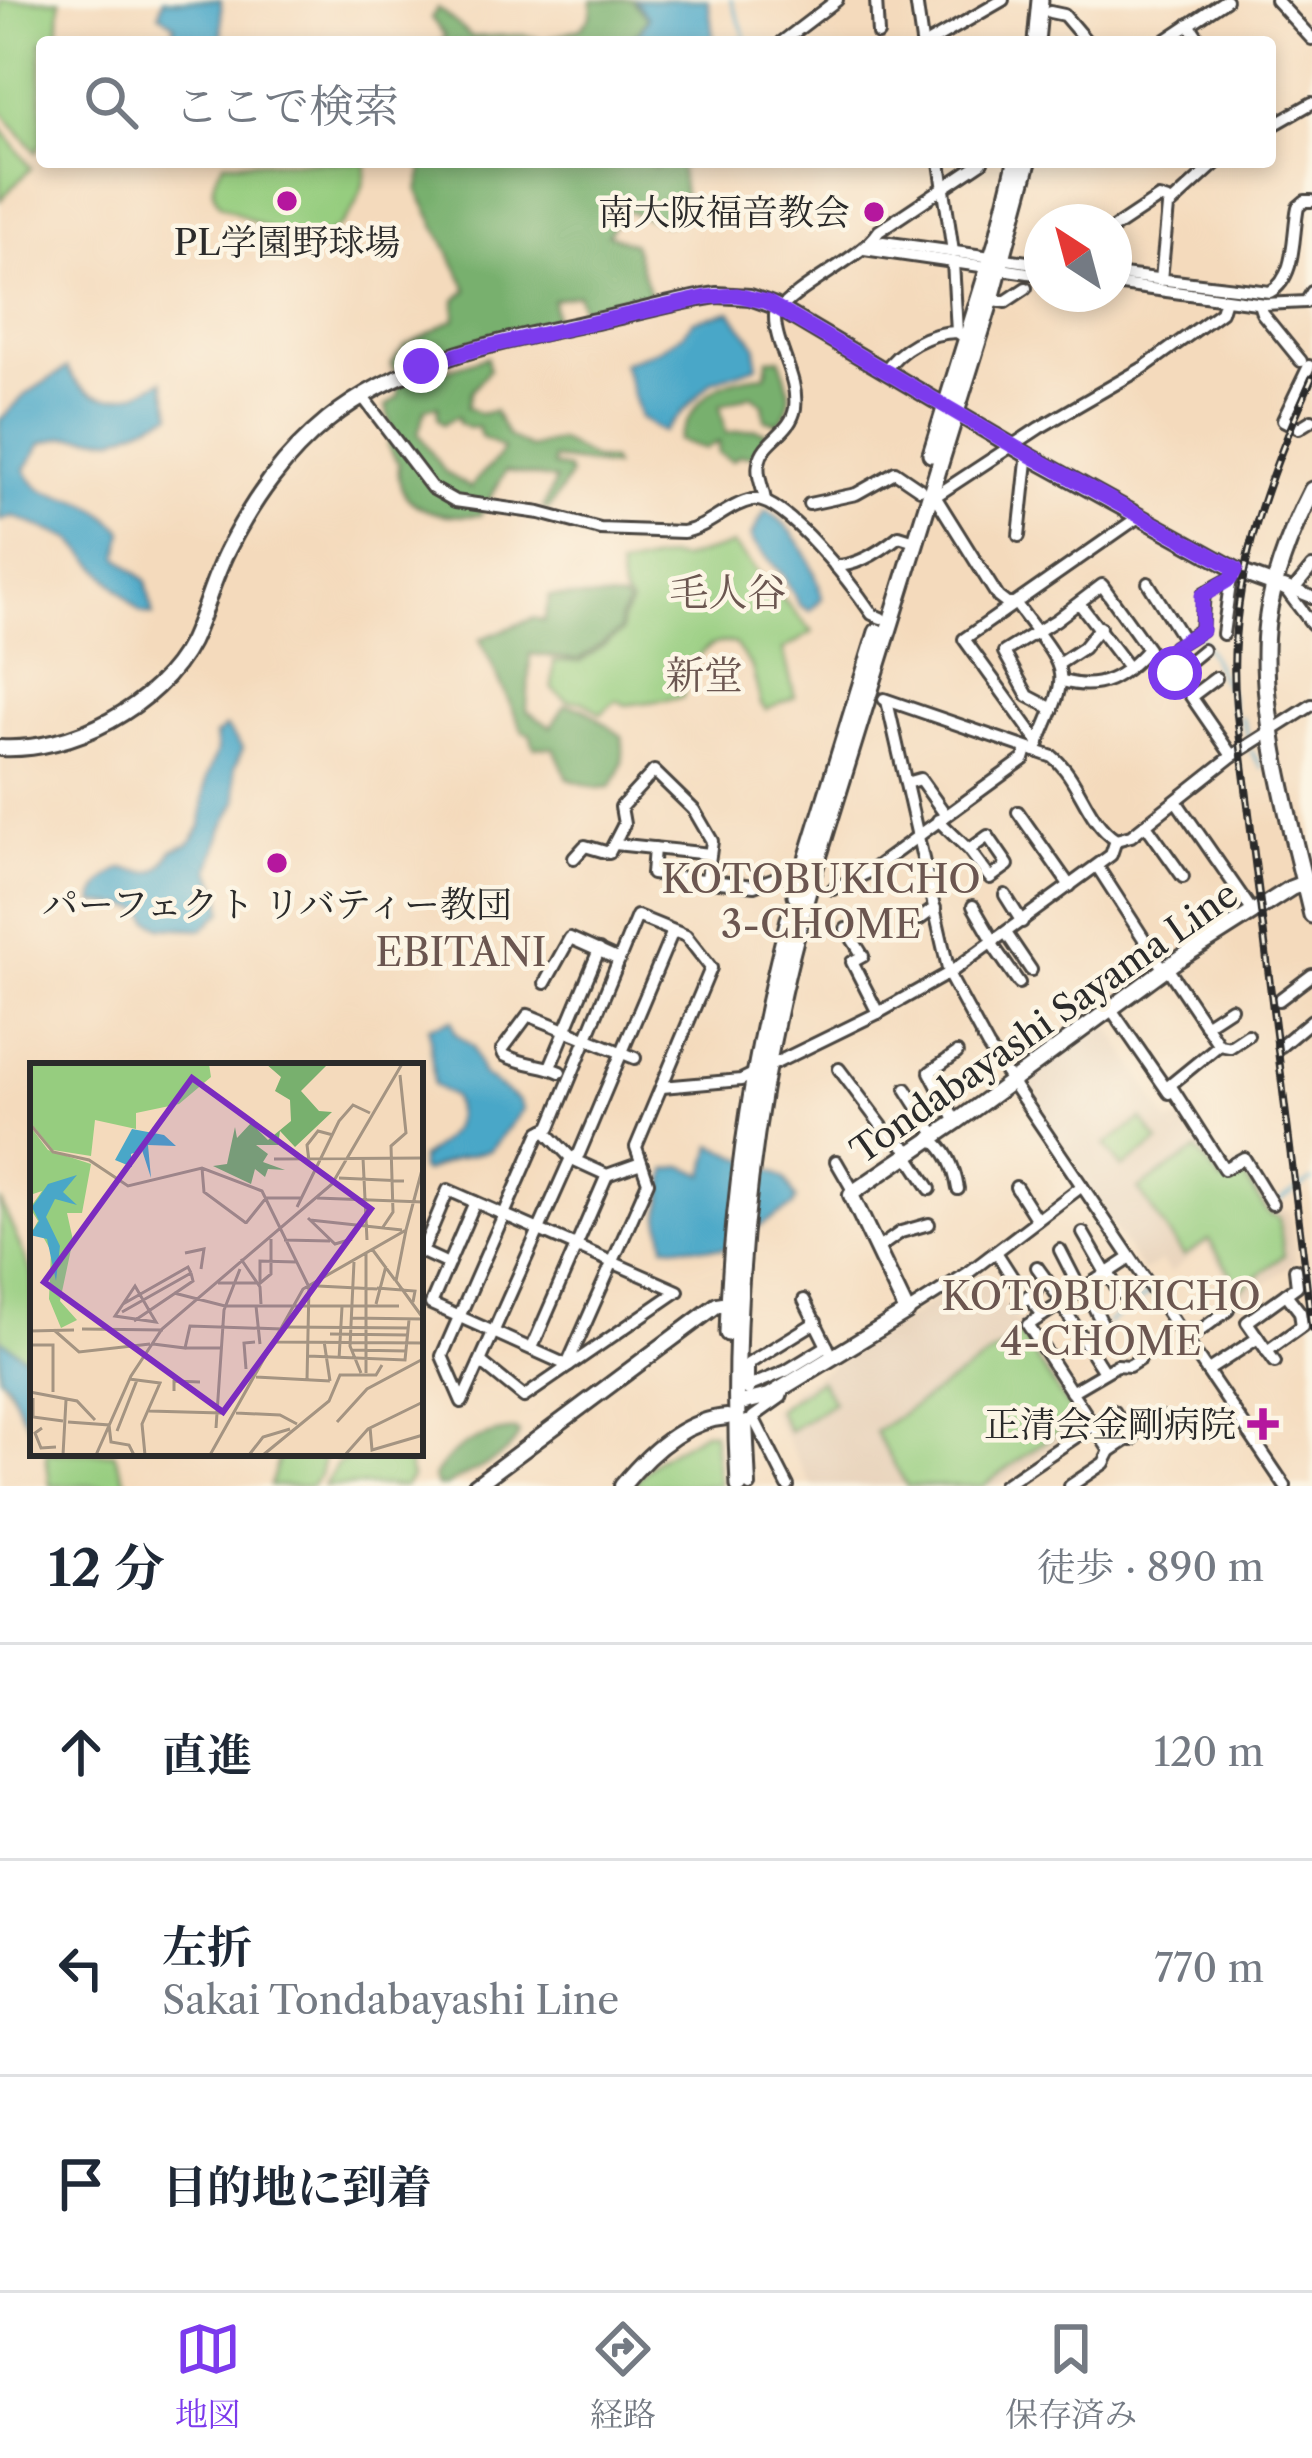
<!DOCTYPE html>
<html lang="ja">
<head>
<meta charset="utf-8">
<style>
  body { margin:0; font-family:"Libre Caslon Text","Noto Serif JP",serif; background:#f6f6f7; color:#1f2937 }
  .compass { position:absolute; left:1024px; top:204px; width:108px; height:108px; border-radius:50%; background:#fff; box-shadow:0 6px 18px #0003; rotate:324deg }
  .stop { position:absolute; width:36px; height:36px; margin:-27px; border:9px solid #7c3aed; border-radius:50%; background:#fff }
  .stop.end { background:#7c3aed; border-color:#fff; box-shadow:0 3px 12px #0008 }
  .list { margin:0; padding:0; list-style:none }
  h2 { display:flex; justify-content:space-between; align-items:center; height:156px; margin:0; padding:0 48px; font-size:51px }
  h2 small { font-size:39px; font-weight:400; color:#747a83 }
  .list li { display:grid; grid-template-columns:78px 1fr auto; gap:36px; align-items:center; box-sizing:border-box; height:216px; padding:0 48px; border-top:3px solid #e0e1e3 }
  .list b { display:block; font-size:45px; white-space:nowrap }
  .list p { margin:0; font-size:39px; white-space:nowrap; color:#747a83 }
  .list em { font-size:39px; font-style:normal; color:#747a83 }
  .icon { flex:none; width:66px; height:66px; fill:none; stroke:currentColor; stroke-width:2; stroke-linecap:round; stroke-linejoin:round }
  .map { position:relative; flex:none; width:1312px; height:1486px; overflow:hidden }
  .search { position:absolute; background:#fff; box-shadow:0 6px 18px #0003; left:36px; right:36px; top:36px; height:132px; display:flex; align-items:center; gap:30px; box-sizing:border-box; padding:0 42px; border-radius:12px; color:#747a83; font-size:45px }
  .sheet { height:804px; background:#fff }
  nav { display:flex; justify-content:space-around; align-items:center; box-sizing:border-box; height:168px; border-top:3px solid #e0e1e3; background:#fff; font-size:33px; color:#747a83 }
  nav a { display:grid; justify-items:center; gap:6px }
  nav .on { color:#7c3aed }
  .map>svg:first-child { display:block }
  .built { fill:#e4ccb3 }
  .green { fill:#96cd7f; stroke:#607c55; stroke-width:3 }
  .forest { fill:#78b06e; stroke:#526e4c; stroke-width:3; fill-rule:evenodd }
  .water { fill:#49a7c8; stroke:#3a697a; stroke-width:3 }
  .lines { fill:none; stroke-linecap:round; stroke-linejoin:round }
  .stream { stroke:#49a7c8; stroke-width:3 }
  .minor-casing { stroke:#494541; stroke-width:16 }
  .major-casing { stroke:#494541; stroke-width:20 }
  .highway-casing { stroke:#494541; stroke-width:21 }
  .minor { stroke:#fff; stroke-width:10 }
  .major { stroke:#fff; stroke-width:14 }
  .highway { stroke:#fff; stroke-width:15 }
  .rail-casing { stroke:#2b2b2b; stroke-width:8 }
  .rail { stroke:#fcf5e5; stroke-width:3; stroke-dasharray:9; stroke-linecap:butt }
  .route { stroke:#7c3aed; stroke-width:15 }
  .poi-dot { fill:#b5179e; stroke:#fcf5e5; stroke-width:4.5 }
  .labels { text-anchor:middle; stroke-width:9; stroke-linejoin:round; paint-order:stroke }
  .poi-label { font-size:36px; fill:#2b2b2b; stroke:#fcf5e5; text-anchor:end }
  .street-label { font-size:36px; fill:#2b2b2b; stroke:#fcf5e5 }
  .neighbourhood-label { font-size:39px; fill:#6b5650; stroke:#fcf5e5 }
  .inset-road { fill:none; stroke:#a49482; stroke-width:3 }
  .view { fill:#7b2cbf; fill-opacity:0.15; stroke:#7b2cbf; stroke-width:6 }
  .inset-edge { fill:none; stroke:#2b2b2b; stroke-width:6 }
</style>
</head>
<body>
<div class="map">
<svg width="1312" height="1486" viewBox="0 0 1312 1486">
  <rect width="100%" height="100%" fill="#fcf5e5"/>
  <filter id="ink" filterUnits="userSpaceOnUse"><feTurbulence type="fractalNoise" baseFrequency=".00833" numOctaves="2"/><feDisplacementMap in="SourceGraphic" scale="24" xChannelSelector="R" yChannelSelector="G"/><feConvolveMatrix kernelMatrix="1 2 1 2 8 2 1 2 1" color-interpolation-filters="sRGB"/></filter>
  <filter id="wash" filterUnits="userSpaceOnUse"><feTurbulence type="fractalNoise" baseFrequency=".004" numOctaves="4" result="noise"/><feDisplacementMap in="SourceGraphic" scale="48" xChannelSelector="R" yChannelSelector="G"/><feGaussianBlur stdDeviation="2.7" result="paint"/><feColorMatrix in="noise" values="0 0 0 0 0 0 0 0 0 0 0 0 0 0 0 0 0 1.4 0 .05"/><feComposite in="paint" operator="in"/></filter>
  <g filter="url(#wash)">
    <rect width="100%" height="100%" fill="#f4dabc"/>
    <g class="built">
      <path d="M1105 1020 1169 1123 1188 1118 1224 1172 1240 1162 1270 1205 1289 1213 1295 1261 1233 1309 1217 1283 1226 1275 1206 1245 1170 1273 1161 1261 1143 1272 1018 1083Z"/>
      <path d="M982 1271 1085 1424 997 1486H812L770 1410 788 1398 793 1390Z"/>
    </g>
    <g class="green">
      <path d="M0 0H60L58 42H42V141L36 152 0 110Z"/>
      <path d="M0 126 31 168 0 200Z"/>
      <path d="M224 162H366C367 196 340 246 299 239 273 234 244 216 220 205 208 189 214 177 224 162Z"/>
      <path d="M733 545 813 632 783 650 795 697 766 710 761 704 752 668 735 644C699 635 690 671 682 698L626 705 616 700 601 714 583 701H568L552 688 554 661 581 662 622 632V620L631 604 622 592 619 568 669 557 681 559Z"/>
      <path d="M1142 1119 1159 1142 1122 1168 1105 1145Z"/>
      <path d="M1197 1150 1222 1182 1241 1172 1268 1213 1279 1218 1284 1255 1241 1289 1209 1240 1184 1256 1138 1189Z"/>
      <path d="M0 1200 33 1276V1432C20 1415 14 1390 0 1377Z"/>
      <path d="M1020 1335 1076 1419 983 1486H907L875 1432Z"/>
      <path d="M820 1380 834 1402 789 1431 777 1409Z"/>
      <path d="M704 1432H713L720 1486H638L636 1481 658 1459Z"/>
      <path d="M46 1453H114L128 1486H50Z"/>
      <path d="M280 1453 324 1457 320 1475 311 1486H270Z"/>
      <path d="M368 1453H407L411 1478 404 1486H324L338 1463Z"/>
    </g>
    <g class="forest">
      <path d="M592 0H632L647 18 639 31 624 42H440L445 36 431 18 438 8 472 37 524 35 544 40 581 28 591 16Z"/>
      <path d="M419 162H647L654 167 670 162H692L680 167 684 194 695 210 692 217 667 224 623 210 608 234 633 244 652 300 583 317 578 294 553 300 555 323 469 342 395 371 391 364 405 346 455 319V300L468 290 418 191 423 170Z"/>
      <path d="M487 357 489 369 471 392 467 407 480 414 494 411 508 436 530 448 559 440 594 459 611 460 614 467 553 459V466L568 469 570 476 549 509 543 508 556 480 506 471 480 515C445 518 393 513 399 464L388 447 391 428 386 406 399 396 398 385ZM438 406V418L443 424 458 416 459 423 468 428 478 427 481 437 503 449C495 467 480 471 471 488L445 472 418 433 426 408Z"/>
      <path d="M780 358C787 382 797 402 779 423L765 420 763 404 751 395 720 406 726 433 756 429 769 433 752 456 740 455 732 461 718 453 719 442 705 449 678 440C697 396 716 378 766 375L768 359Z"/>
      <path d="M550 596 624 600 628 605 620 618V631L579 660 530 654 527 711 551 727 565 705 583 708 622 736C625 757 623 770 610 787L597 788 568 779 554 748 534 747 530 734 523 732 480 639 534 618 544 621Z"/>
      <path d="M515 1430 519 1433C511 1459 468 1472 446 1486H437L433 1478C452 1446 479 1434 515 1430Z"/>
    </g>
    <g class="water">
      <path d="M163 0H221L222 42H168L175 25 159 14Z"/>
      <path d="M635 0H708L714 42H627L640 32 648 18Z"/>
      <path d="M730 311 756 345 757 366 712 381 663 432 640 418 623 363 660 349 683 334 693 321Z"/>
      <path d="M67 368C89 410 128 401 163 380L172 414 116 438 64 437 42 443 25 469C37 497 58 493 82 502 99 508 111 519 123 531L119 557 146 581 153 615 140 612 71 539 13 516 0 521V420L25 395Z"/>
      <path d="M766 510C796 527 815 566 822 598L810 611 800 605 782 574 753 542 751 536Z"/>
      <path d="M226 727 243 749 234 768 237 801 223 828 210 870 221 893 223 911 203 929 161 927 149 920 145 911 128 906 93 903C98 885 105 878 122 869 151 872 157 880 172 850L189 844 201 826 206 778 217 751 215 736Z"/>
      <path d="M452 1020 455 1033 473 1047 482 1074 519 1101 523 1109 491 1150 457 1158 424 1172 420 1170V1159C442 1141 464 1129 453 1097L434 1085 429 1027Z"/>
      <path d="M712 1145 775 1172 786 1180 796 1199 793 1206 722 1249 665 1245 660 1216 667 1170 683 1166 705 1175Z"/>
      <path d="M0 1339 33 1362V1428C15 1413 17 1391 0 1376Z"/>
    </g>
    <g class="lines">
      <g class="stream">
        <path d="M731 0 746 38 734 41"/>
        <path d="M1200 635 1230 695 1233 713"/>
        <path d="M1241 717 1248 736"/>
        <path d="M1251 751 1262 768"/>
        <path d="M1279 1201 1312 1180"/>
        <path d="M1108 1323 1149 1294"/>
        <path d="M1060 1361 1080 1344"/>
      </g>
    </g>
  </g>
  <g filter="url(#ink)">
    <g class="lines">
      <g class="minor-casing">
        <g id="minor">
          <path d="M876 0 878 34"/>
          <path d="M916 0 922 42"/>
          <path d="M1276 0 1312 39"/>
          <path d="M1050 12 1064 15 1087 42"/>
          <path d="M1189 24 1201 42"/>
          <path d="M782 42 837 0"/>
          <path d="M930 42 1003 0"/>
          <path d="M1163 42 1226 0"/>
          <path d="M1270 127 1312 103"/>
          <path d="M940 162 953 252"/>
          <path d="M1114 228 1159 198 1171 202"/>
          <path d="M870 245 883 242 1042 264"/>
          <path d="M864 249 1042 275"/>
          <path d="M953 262 957 332"/>
          <path d="M1114 274 1270 292C1297 277 1292 234 1298 207L1305 201H1312"/>
          <path d="M1161 280 1168 207 1217 162"/>
          <path d="M1114 284 1264 304 1306 302 1312 292"/>
          <path d="M991 299 1005 302 1026 288"/>
          <path d="M1259 304 1262 313 1301 361"/>
          <path d="M1309 366 1283 420 1299 428 1312 420"/>
          <path d="M884 372C899 349 929 332 957 332L966 338"/>
          <path d="M362 396 432 488 455 501 540 513 600 529 683 532C708 528 727 505 752 500 783 494 855 589 872 614L881 618"/>
          <path d="M933 493 998 597 1007 604H1016C1072 679 1071 666 1035 751"/>
          <path d="M937 495 1039 428 1143 368 1221 312 1225 299"/>
          <path d="M765 501C764 489 756 476 759 463 763 439 791 434 795 408 799 377 774 345 775 315 799 284 861 259 879 231L982 162"/>
          <path d="M809 504 856 494 895 472 920 489"/>
          <path d="M1019 536 1027 461 1031 457"/>
          <path d="M835 566C857 566 882 550 899 536L915 541"/>
          <path d="M1148 583 1184 640"/>
          <path d="M1275 585 1287 591 1312 624"/>
          <path d="M1284 586 1312 597"/>
          <path d="M1295 588 1312 567"/>
          <path d="M1079 603 1127 666"/>
          <path d="M1223 634 1231 577"/>
          <path d="M1203 650 1175 673 1232 756"/>
          <path d="M1060 663 1083 648 1100 627"/>
          <path d="M1184 664 1174 647 1201 630 1204 593 1230 579"/>
          <path d="M1192 696 1216 678"/>
          <path d="M884 699 1053 757C1080 779 1086 821 1116 840"/>
          <path d="M887 701 950 977 988 1047 1285 1486"/>
          <path d="M1053 709 1028 696 1004 652 1056 620 1102 585 1148 649C1123 677 1100 692 1063 681"/>
          <path d="M1039 743 964 639 1140 516"/>
          <path d="M906 783 920 779 945 814"/>
          <path d="M1176 801 1253 912"/>
          <path d="M1018 812 1070 886"/>
          <path d="M938 820 969 850 990 878 1008 865 988 836 969 850"/>
          <path d="M1146 825 1183 877"/>
          <path d="M1116 840 1131 836 1232 756 1312 705"/>
          <path d="M615 844 710 854"/>
          <path d="M654 848 652 874 754 886 789 873 808 876"/>
          <path d="M574 858 585 846 609 853 624 824 621 807 654 771 694 810 712 841 707 878"/>
          <path d="M1097 866 1164 970 1170 972 1219 1045 1230 1047 1248 1035"/>
          <path d="M833 889 869 872 1024 759 1027 749"/>
          <path d="M1005 895 1022 922"/>
          <path d="M973 906 994 942"/>
          <path d="M920 919 935 908"/>
          <path d="M846 929 863 956 852 962 878 1013"/>
          <path d="M1006 933 1031 970"/>
          <path d="M992 944 1019 983"/>
          <path d="M545 983 570 938 619 960"/>
          <path d="M1279 1000 1312 975"/>
          <path d="M1111 1009 1169 1093"/>
          <path d="M1205 1025 1231 1008"/>
          <path d="M1219 1045 1170 1085 1224 1169 1244 1158 1272 1204"/>
          <path d="M1281 1046 1312 1020"/>
          <path d="M550 1067 599 950"/>
          <path d="M839 1069 887 1133 912 1152"/>
          <path d="M560 1072C544 1064 526 1066 504 1055L502 1050 528 1015 635 1058"/>
          <path d="M662 1087 741 1080 878 1013 951 972 1111 855 1116 840"/>
          <path d="M906 1089 936 1136"/>
          <path d="M956 1122 930 1072 957 1053"/>
          <path d="M544 1130 572 1159 607 1175 641 1163"/>
          <path d="M932 1139C947 1150 955 1170 958 1189"/>
          <path d="M907 1154 930 1189"/>
          <path d="M836 1161 851 1187V1195"/>
          <path d="M1016 1187 1037 1220"/>
          <path d="M475 1202 431 1304 569 1366"/>
          <path d="M1083 1233 1106 1273"/>
          <path d="M877 1249 901 1232 929 1224"/>
          <path d="M1060 1250 1080 1289"/>
          <path d="M996 1252 1014 1280"/>
          <path d="M1130 1258 1028 1325 1110 1451 1162 1417"/>
          <path d="M448 1264 422 1252 448 1190 678 1291 524 1397 481 1362"/>
          <path d="M1037 1267 1063 1303"/>
          <path d="M1108 1272 1119 1293"/>
          <path d="M1084 1287 1102 1323"/>
          <path d="M1028 1296 1043 1315"/>
          <path d="M804 1300 829 1350"/>
          <path d="M1061 1304 1104 1372"/>
          <path d="M1018 1305 1036 1291"/>
          <path d="M907 1312 968 1273 1082 1186"/>
          <path d="M1186 1341 1228 1310"/>
          <path d="M532 1348 607 1175"/>
          <path d="M1267 1351 1302 1326 1300 1312 1286 1294"/>
          <path d="M1275 1362 1247 1322 1297 1286 1295 1269"/>
          <path d="M568 1363 648 1182 636 1147 711 968 686 936 637 916 550 1127 540 1132 442 1356 462 1402 570 1160 579 1154 673 931"/>
          <path d="M1207 1371 1258 1338"/>
          <path d="M748 1387 786 1371 827 1346"/>
          <path d="M784 1388 781 1397 753 1417 788 1486"/>
          <path d="M748 1390V1364L816 1322"/>
          <path d="M1071 1392 1117 1365 1129 1366 1140 1359"/>
          <path d="M747 1421 750 1486"/>
          <path d="M1003 1486 1114 1411 1132 1440"/>
          <path d="M1070 1486 1104 1463 1110 1451"/>
        </g>
      </g>
      <g class="major-casing">
        <g id="major">
          <path d="M0 748C71 752 158 707 191 642 205 612 213 578 228 549 254 498 284 456 328 420 404 359 499 342 591 322 633 314 675 301 717 295L750 297 775 306 1031 457 1242 573 1275 585"/>
          <path d="M737 1404 769 1396 907 1312 851 1195 855 1191 956 1122 1173 963 1291 888 1304 883"/>
          <path d="M475 1486 717 1305 735 1302"/>
          <path d="M622 1486C648 1454 684 1420 727 1417"/>
        </g>
      </g>
      <g class="highway-casing">
        <g id="highway">
          <path d="M1036 42 1040 0"/>
          <path d="M931 454 997 241 1016 162"/>
          <path d="M1312 490C1291 531 1273 576 1267 622 1256 708 1292 830 1312 915"/>
          <path d="M796 895 877 632"/>
          <path d="M728 1333C732 1193 754 1055 789 919"/>
          <path d="M739 1486C728 1282 755 1073 812 877L991 299 1028 162"/>
        </g>
      </g>
      <use href="#minor" class="minor"/>
      <use href="#major" class="major"/>
      <use href="#highway" class="highway"/>
      <g class="rail-casing">
        <path id="rail" d="M1312 378C1265 484 1225 589 1236 707L1312 1328"/>
      </g>
      <use href="#rail" class="rail"/>
    </g>
  </g>
  <g class="lines" filter="url(#ink)">
    <path class="route" d="M421 366 476 349 707 297 737 295 767 302 1015 447 1236 569 1230 579 1202 596V630L1174 647 1184 664 1175 673"/>
  </g>
  <g class="poi-dot">
    <circle cx="287" cy="201" r="12"/>
    <circle cx="874" cy="212" r="12"/>
    <circle cx="277" cy="863" r="12"/>
    <path d="M1257 1406h12v12h12v12h-12v12h-12v-12h-12v-12h12z"/>
  </g>
  <g class="labels">
    <g class="poi-label">
      <text x="850" y="225">南大阪福音教会</text>
      <text x="287" y="255" text-anchor="middle">PL学園野球場</text>
      <text x="277" y="917" text-anchor="middle">パーフェクト リバティー教団</text>
      <text x="1236" y="1437">正清会金剛病院</text>
    </g>
    <g class="street-label">
      <text transform="translate(1044 1022) rotate(-35)" y="13">Tondabayashi Sayama Line</text>
    </g>
    <g class="neighbourhood-label">
      <text x="728" y="606">毛人谷</text>
      <text x="704" y="689">新堂</text>
      <text x="821" y="893">KOTOBUKICHO<tspan x="821" dy="45">3-CHOME</tspan></text>
      <text x="461" y="966">EBITANI</text>
      <text x="1101" y="1310">KOTOBUKICHO<tspan x="1101" dy="45">4-CHOME</tspan></text>
    </g>
  </g>
  <g transform="translate(30 1063)">
    <rect width="393" height="393" fill="#f4dabc"/>
    <path d="M0 1H179L181 14 149 41 106 50V66L65 57 61 93 23 87 0 59ZM0 63 18 87 61 101 52 150H37L43 177 30 238 47 257 31 265 19 236 21 188 12 172H0L8 158 0 145 12 128 0 132Z" fill="#96cd7f"/>
    <path d="M236 1H298L271 28 289 48 302 49 265 84 250 68 248 82H226L238 91 233 99 255 107 238 106 235 114 225 106 221 121 183 103 197 101 205 64 207 75 221 60 238 77 261 58 260 37 245 28 251 14Z" fill="#78b06e"/>
    <path d="M102 66 134 72 146 83 118 82 121 115 112 87 101 91 102 104 85 97ZM47 112 33 129 47 142 25 136 16 154 30 183 26 218 17 176 0 172 9 158 2 144 18 121Z" fill="#49a7c8"/>
    <path class="inset-road" d="M0 61 23 89 59 97 98 123 172 105 232 128 278 222M333 95 337 177M244 96 393 95M279 98 277 82 288 68 303 72M172 105 174 129 216 160M309 115 374 118M287 135 393 139M267 144 309 58 323 42 340 50M278 155 305 181 322 176M280 157 372 167M216 160 236 135H272M353 164 363 149 361 83 376 70 370 12M376 167 366 218 393 255M254 177 300 178M342 186 365 217M155 190 174 186 171 206M336 191V310M211 196 230 224 231 241M324 199 320 283 331 310M188 220H228M230 220V198L266 199M229 221 241 211V176M105 223 120 249 126 259 85 253ZM288 223 347 226M347 225 385 228 383 239M144 230 195 243H369M93 241 158 204 161 210M346 241 356 203M226 243 230 281M92 249 161 210M321 255 393 256M104 258 163 218 161 210M255 264 379 265M52 266 133 267M24 267 49 289 120 281M0 268 44 267M300 271 378 272M294 278 300 318M245 279 393 280M123 281 155 285 160 263 252 266M0 282H23V329M155 285H192M321 287 376 288M278 293 375 297 379 257M309 296 312 244M216 306 214 280 225 279M226 314 300 318M99 316 130 320 112 361 115 392M277 317 279 223M144 328V318L170 319M0 329 47 338 65 357M3 335V354L33 358M119 348 191 350M206 350 250 352 267 361M38 359 79 362 81 379 99 382 104 392M307 359 337 326 393 296M340 364 342 387 393 372M12 365 5 370 11 385 26 384M186 365 194 247 210 206M87 368 107 317M33 392 36 337M66 392 101 313 132 266 302 121 372 1M180 392 273 226 376 167 393 103M219 392 233 374 260 366M233 392 299 338 310 312H346L352 302M315 392 338 366 393 339"/>
    <path class="view" d="M162 15 341 146 193 349 14 219Z"/>
    <rect width="393" height="393" class="inset-edge"/>
  </g>
</svg>
<svg class="compass" viewBox="-18 -18 36 36"><path d="M0-13l5 13h-10z" fill="#e53935"/><path d="M0 13l5-13h-10z" fill="#747a83"/></svg>
<div class="stop" style="left:1175px;top:673px"></div>
<div class="stop end" style="left:421px;top:366px"></div>
<div class="search"><svg class="icon" aria-label="search" viewBox="0 0 24 24"><circle cx="10" cy="10" r="6"/><path d="M15 15l6 6"/></svg>ここで検索</div>
</div>
<section class="sheet">
<h2>12 分<small>徒歩 · 890 m</small></h2>
<ul class="list">
<li><svg class="icon" aria-label="ahead" viewBox="0 0 24 24"><path d="M12 20V5M6 11l6-6 6 6"/></svg><div><b>直進</b></div><em>120 m</em></li>
<li><svg class="icon" aria-label="left" viewBox="0 0 24 24"><path d="M17 20v-9H6M10 6l-5 5 5 5"/></svg><div><b>左折</b><p>Sakai Tondabayashi Line</p></div><em>770 m</em></li>
<li><svg class="icon" aria-label="arrive" viewBox="0 0 24 24"><path d="M6 21V4h12l-3 4 3 4H6"/></svg><div><b>目的地に到着</b></div></li>
</ul>
</section>
<nav>
<a class="on"><svg class="icon" aria-label="map" viewBox="0 0 24 24"><path d="M3 6l6-2 6 2 6-2v14l-6 2-6-2-6 2zM9 4v14M15 6v14"/></svg>地図</a>
<a><svg class="icon" aria-label="directions" viewBox="0 0 24 24"><path d="M12 3l9 9-9 9-9-9zM9 14v-3h6M13 9l2 2-2 2"/></svg>経路</a>
<a><svg class="icon" aria-label="saved" viewBox="0 0 24 24"><path d="M7 4h10v16l-5-4-5 4z"/></svg>保存済み</a>
</nav>
</body>
</html>
